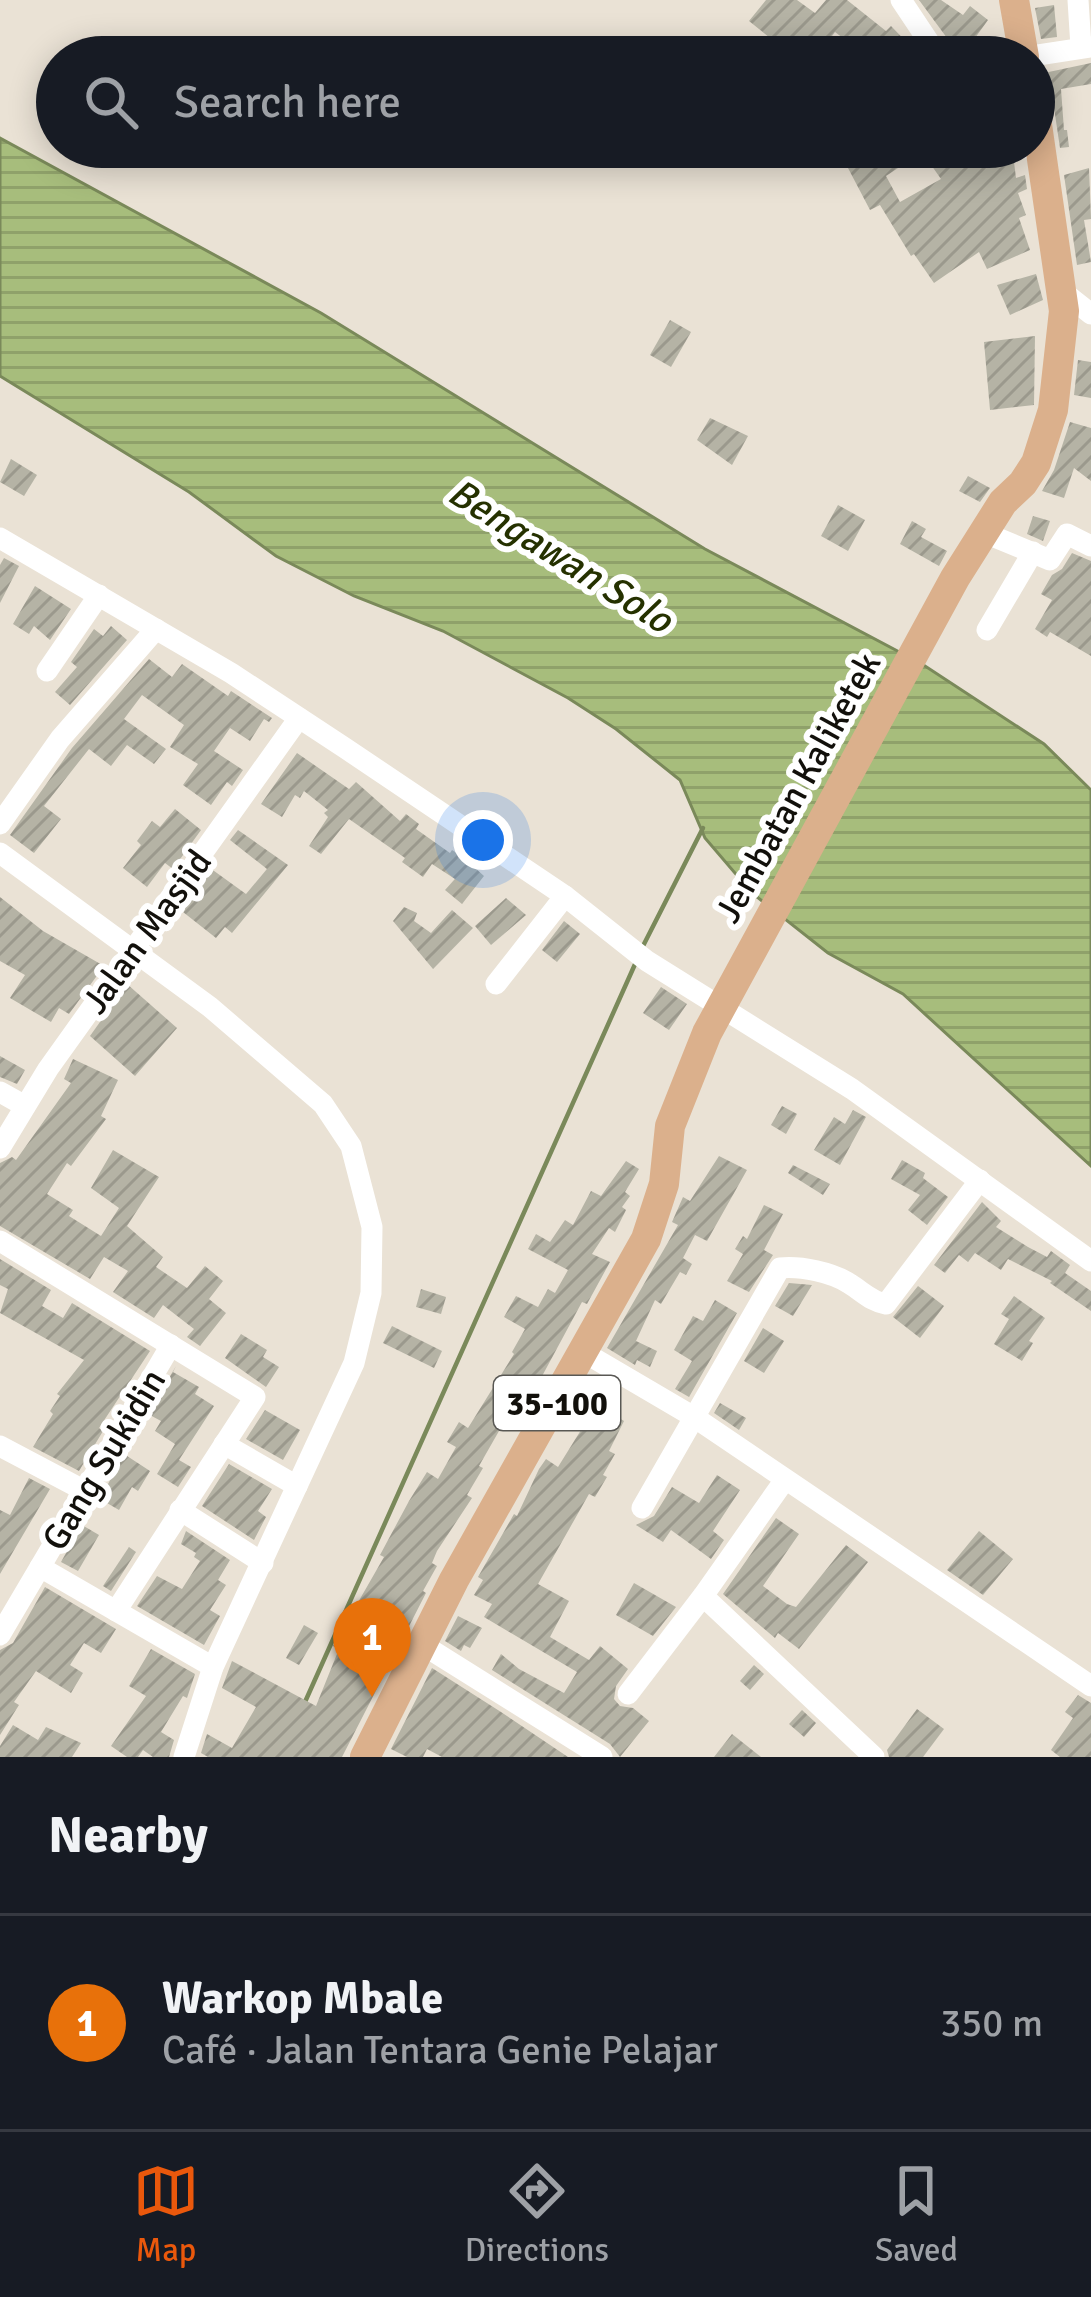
<!DOCTYPE html>
<html lang="en">
<head>
<meta charset="utf-8">
<style>
  body { margin:0; font-family:Signika,sans-serif; background:#242831; color:#f1f3f6 }
  .you { position:absolute; left:483px; top:840px; width:42px; height:42px; margin:-30px; border:9px solid #fff; border-radius:50%; background:#1a73e8; box-shadow:0 0 0 18px #1a73e833 }
  .badge { display:grid; place-items:center; width:78px; height:78px; border-radius:50%; background:#ea580c; color:#fff; font-size:39px; font-weight:700 }
  .pin { position:absolute; translate:-50% -99px; filter:drop-shadow(0 3px 6px #0008) }
  .pin::after { content:''; position:absolute; top:63px; width:42px; height:36px; background:inherit; clip-path:polygon(0 0,100% 0,50% 100%) }
  .list { margin:0; padding:0; list-style:none }
  h2 { display:flex; justify-content:space-between; align-items:center; height:156px; margin:0; padding:0 48px; font-size:51px }
  h2 small { font-size:39px; font-weight:400; color:#9ea1a6 }
  .list li { display:grid; grid-template-columns:78px 1fr auto; gap:36px; align-items:center; box-sizing:border-box; height:216px; padding:0 48px; border-top:3px solid #363941 }
  .list b { display:block; font-size:45px; white-space:nowrap }
  .list p { margin:0; font-size:39px; white-space:nowrap; color:#9ea1a6 }
  .list em { font-size:39px; font-style:normal; color:#9ea1a6 }
  .icon { flex:none; width:66px; height:66px; fill:none; stroke:currentColor; stroke-width:2; stroke-linecap:round; stroke-linejoin:round }
  .map { position:relative; flex:none; width:1091px; height:1757px; overflow:hidden }
  .search { position:absolute; background:#171b24; box-shadow:0 6px 30px #0003; left:36px; right:36px; top:36px; height:132px; display:flex; align-items:center; gap:30px; box-sizing:border-box; padding:0 42px; border-radius:66px; color:#9ea1a6; font-size:45px }
  .sheet { height:372px; background:#171b24 }
  nav { display:flex; justify-content:space-around; align-items:center; box-sizing:border-box; height:168px; border-top:3px solid #363941; background:#171b24; font-size:33px; color:#9ea1a6 }
  nav a { display:grid; justify-items:center; gap:6px }
  nav .on { color:#ea580c }
  .map>svg:first-child { display:block }
  .water { fill:url(#water-rules); stroke:#7a895a; stroke-width:3 }
  .lines { fill:none; stroke-linecap:round; stroke-linejoin:round }
  .stream { stroke:#7a895a; stroke-width:4.5 }
  .building { fill:url(#building-hatch); fill-rule:evenodd }
  .minor { stroke:#fff; stroke-width:21 }
  .primary { stroke:#dbb08c; stroke-width:30 }
  .labels { text-anchor:middle; stroke-width:12; stroke-linejoin:round; paint-order:stroke }
  .shield { fill:#fff; stroke:#595854; stroke-width:3 }
  .shield-label { font-size:33px; font-weight:bold; fill:#12100b }
  .street-label { font-size:36px; fill:#12100b; stroke:#fff }
  .water-label { font-size:39px; font-style:italic; fill:#253100; stroke:#fff }
</style>
</head>
<body>
<div class="map">
<svg width="1091" height="1757" viewBox="0 0 1091 1757">
  <defs>
    <pattern id="water-rules" width="6" height="5" patternUnits="userSpaceOnUse" patternTransform="scale(3)"><rect width="6" height="5" fill="#a7bd7c"/><path d="M0 2.5h6" fill="none" stroke="#8fa16a"/></pattern>
    <pattern id="building-hatch" width="6" height="6" patternUnits="userSpaceOnUse" patternTransform="scale(3)"><rect width="6" height="6" fill="#b5b3a5"/><path d="M-1 1l2-2M0 6l6-6M5 7l2-2" fill="none" stroke="#9b998d"/></pattern>
  </defs>
  <rect width="100%" height="100%" fill="#eae2d5"/>
  <path class="water" d="M0 138 321 313 705 549 922 664 1044 744 1091 790V1166L903 994 828 953 752 893 705 838 680 780 616 729 568 698 443 631 354 596 276 556 189 492 0 376Z"/>
  <g class="lines">
    <g class="stream">
      <path d="M643 946 703 828"/>
      <path d="M305 1702 636 962"/>
    </g>
  </g>
  <g class="building">
    <path d="M766 0H797L815 13 826 0H847L886 31 891 26 921 57H868L835 32 826 44 819 38 803 57H779L785 50 749 21Z"/>
    <path d="M919 0H941L963 15 970 6 988 20 975 38 988 57H961Z"/>
    <path d="M1054 5 1057 37 1041 39 1035 8Z"/>
    <path d="M1091 63V84L1061 89 1064 130H1067L1069 147 1060 148 1053 101 1045 89 1044 73Z"/>
    <path d="M893 147H971L958 157 981 155 993 162H1014L1016 178 1025 175 1027 189 1018 193 1026 215 1019 218 1030 250 987 269 979 252 934 283 914 254 911 256 880 205 870 210 848 168 875 154 877 158ZM922 152 941 179 900 202 886 176Z"/>
    <path d="M1089 168 1091 219 1084 220 1091 262 1077 265 1064 175Z"/>
    <path d="M1036 274 1043 300 1010 315 997 285Z"/>
    <path d="M670 320 691 332 671 367 650 355Z"/>
    <path d="M1035 336 1034 405 990 410 984 342Z"/>
    <path d="M1078 360 1091 362V398L1074 395Z"/>
    <path d="M710 418 748 436 732 465 697 440Z"/>
    <path d="M1070 422 1091 428V481L1074 468 1064 498 1042 491 1054 470Z"/>
    <path d="M11 459 37 475 24 496 0 482Z"/>
    <path d="M968 476 990 488 980 502 959 491Z"/>
    <path d="M838 505 865 520 848 551 821 536Z"/>
    <path d="M1033 516 1050 521 1043 541 1027 534Z"/>
    <path d="M912 521 926 529 921 537 947 551 939 566 900 544Z"/>
    <path d="M1072 553 1091 561V656L1050 632 1047 637 1035 629 1052 600 1041 594 1052 575 1062 569Z"/>
    <path d="M4 558 19 566 0 603V565Z"/>
    <path d="M35 586 71 609 50 640 34 626 29 634 13 624Z"/>
    <path d="M111 626 127 640 70 705 55 692 77 667 71 662 94 629 103 636Z"/>
    <path d="M149 659 172 677 182 664 228 696 231 691 272 718 269 722 264 719 250 741 230 728 214 751 243 770 232 786 227 782 211 805 183 785 198 764 170 747 184 725 142 695 124 719 166 749 154 764 127 745 111 766 89 749 44 806 61 819 34 853 10 835 72 748Z"/>
    <path d="M297 753 349 789 356 782 400 821 406 814 419 824 416 829 450 853 452 850 463 857 484 876 462 904 445 890 455 879 432 864 423 877 402 862 405 858 349 819 321 854 309 846 328 817 324 813 328 810 304 791 300 798 295 795 282 817 261 804Z"/>
    <path d="M175 809 201 830 173 869 165 863 147 887 123 868 141 845 137 841 152 821 160 827Z"/>
    <path d="M238 830 288 865 232 933 225 927 216 938 183 912 210 868 246 894 267 869 230 840Z"/>
    <path d="M0 897 43 931 104 966 69 1014 59 1008 51 1022 10 998 25 975 0 961Z"/>
    <path d="M506 898 526 915 491 945 475 926Z"/>
    <path d="M404 907 417 913 414 921 431 933 452 910 473 928 433 969 393 921Z"/>
    <path d="M564 921 580 934 557 962 542 950Z"/>
    <path d="M127 984 177 1028 135 1076 90 1036Z"/>
    <path d="M661 987 687 1004 669 1030 643 1013Z"/>
    <path d="M0 1056 25 1070 17 1084 0 1077Z"/>
    <path d="M73 1059 118 1080 101 1116 106 1119 71 1166 67 1163 47 1194 73 1210 69 1216 101 1236 119 1208 91 1188 113 1150 159 1177 127 1226 163 1257 156 1267 187 1288 205 1266 223 1281 209 1299 226 1313 200 1346 187 1337 194 1329 163 1305 154 1318 113 1292 128 1271 104 1257 90 1279 0 1226V1163L12 1157 16 1160 71 1083 64 1079Z"/>
    <path d="M782 1106 797 1114 786 1134 771 1125Z"/>
    <path d="M853 1110 866 1117 840 1165 814 1150 834 1117 845 1124Z"/>
    <path d="M719 1156 747 1170 707 1241 695 1235 683 1258 692 1264 686 1275 680 1272 661 1304 655 1300 636 1341 657 1351 650 1367 637 1360 635 1365 607 1348 678 1225 672 1222 683 1197 690 1201Z"/>
    <path d="M902 1160 925 1173 923 1178 948 1197 927 1225 908 1210 920 1195 891 1179Z"/>
    <path d="M626 1161 639 1169 625 1192 630 1196 622 1207 626 1210 615 1232 609 1228 592 1254 610 1262 587 1304 582 1302 513 1430 503 1424 479 1466 483 1468 467 1495 472 1498 437 1551 432 1563 437 1566 423 1591 426 1593 342 1757H208L201 1753 207 1734 232 1748 256 1707 222 1688 232 1661 316 1706 339 1649 333 1646 384 1557 380 1555 409 1501 427 1472 438 1479 456 1447 447 1442 459 1422 468 1428 514 1354 512 1352 525 1329 504 1317 516 1296 538 1307 548 1289 555 1293 568 1270 528 1249 536 1234 550 1242 565 1220 573 1225 591 1191 601 1196Z"/>
    <path d="M793 1165 830 1184 823 1195 788 1173Z"/>
    <path d="M982 1202 1001 1221 996 1227 1028 1247 1047 1257 1051 1251 1070 1265 1065 1273 1091 1291V1311L1050 1283 1052 1281 1008 1259 1001 1270 975 1253 968 1262 959 1255 945 1273 934 1265Z"/>
    <path d="M764 1205 783 1214 764 1250 773 1255 749 1292 727 1281 743 1254 735 1249 743 1236 747 1239Z"/>
    <path d="M0 1259 51 1290 42 1306 63 1318 72 1303 150 1351 99 1428 103 1431 79 1471 33 1447 53 1414 50 1411 60 1396 57 1394 84 1360 0 1313 8 1289 0 1285Z"/>
    <path d="M789 1283 812 1285 793 1316 775 1306Z"/>
    <path d="M918 1286 944 1306 920 1338 893 1317Z"/>
    <path d="M421 1289 446 1297 441 1314 416 1307Z"/>
    <path d="M1014 1296 1045 1318 1029 1341 1033 1343 1022 1361 994 1344 1009 1319 1001 1314Z"/>
    <path d="M715 1300 737 1313 689 1397 675 1389 692 1361 674 1350 693 1316 703 1321Z"/>
    <path d="M392 1326 442 1351 434 1368 383 1343Z"/>
    <path d="M763 1328 784 1341 764 1373 744 1361Z"/>
    <path d="M241 1334 267 1350 263 1357 279 1367 266 1387 225 1358Z"/>
    <path d="M176 1366 173 1372 199 1387 195 1394 214 1406 179 1460 191 1467 178 1487 157 1474 175 1444 155 1431 161 1421 148 1414Z"/>
    <path d="M592 1375 619 1391 611 1413 624 1421 609 1451 615 1454 603 1475 607 1477 595 1497 589 1494 538 1584 569 1601 550 1637 589 1660 600 1646 628 1669 616 1686 614 1699 620 1706 633 1708 649 1721 620 1757 610 1744 492 1670 501 1654 519 1669 564 1693 577 1672 484 1617 492 1604 474 1595 483 1580 478 1577 514 1514 517 1516 539 1469 546 1459 558 1467 581 1430 568 1422Z"/>
    <path d="M720 1403 746 1418 739 1430 714 1413Z"/>
    <path d="M265 1410 300 1430 283 1460 246 1439Z"/>
    <path d="M124 1454 150 1471 138 1491 132 1487 119 1510 100 1499Z"/>
    <path d="M229 1464 272 1489 258 1511 266 1517 254 1540 202 1506Z"/>
    <path d="M717 1475 740 1490 713 1531 724 1540 711 1559 671 1530 663 1542 636 1525 654 1516 672 1487 699 1503Z"/>
    <path d="M29 1478 50 1489 0 1574V1510L10 1515Z"/>
    <path d="M776 1518 799 1534 763 1586 787 1604 796 1607 846 1545 868 1562 799 1649 778 1633 775 1638 723 1594Z"/>
    <path d="M82 1525 99 1535 78 1571 61 1562Z"/>
    <path d="M186 1531 230 1560 218 1580 226 1585 210 1610 220 1616 204 1645 137 1606 157 1576 182 1589 200 1561 194 1557 196 1553 181 1544Z"/>
    <path d="M979 1531 1013 1559 983 1595 947 1570Z"/>
    <path d="M129 1547 136 1552 111 1591 103 1586Z"/>
    <path d="M634 1583 676 1607 653 1636 616 1615Z"/>
    <path d="M45 1587 116 1629 101 1653 84 1643 70 1665 83 1673 71 1693 36 1671 14 1702 19 1705 0 1735V1650L13 1643Z"/>
    <path d="M458 1616 482 1628 470 1648 464 1645 461 1651 445 1641Z"/>
    <path d="M304 1625 318 1633 299 1665 286 1658Z"/>
    <path d="M151 1649 195 1674 187 1698 183 1696 161 1732 174 1740 169 1757H153L143 1750 138 1757H127L111 1746 146 1696 129 1686Z"/>
    <path d="M754 1665 764 1674 750 1690 740 1681Z"/>
    <path d="M432 1668 501 1712 568 1757H442L427 1749 423 1757H407L391 1749Z"/>
    <path d="M1078 1695 1091 1703V1757H1060L1051 1750 1073 1718 1065 1712Z"/>
    <path d="M917 1709 944 1729 923 1757H889L887 1750Z"/>
    <path d="M802 1710 816 1723 804 1737 789 1724Z"/>
    <path d="M13 1725 38 1740 46 1727 81 1743 72 1757H0V1746Z"/>
    <path d="M732 1734 761 1757H714Z"/>
  </g>
  <g class="lines">
    <g class="minor">
      <path d="M901 0 939 57"/>
      <path d="M1078 0 1081 47"/>
      <path d="M1025 57 1091 47"/>
      <path d="M994 147 1043 148"/>
      <path d="M1062 291 1091 314"/>
      <path d="M985 533 1050 560 1067 534 1091 546"/>
      <path d="M0 538 231 673 345 748 565 896 647 961 852 1089 1091 1261"/>
      <path d="M987 630 1033 552"/>
      <path d="M47 671 99 595"/>
      <path d="M0 824 60 739 156 629"/>
      <path d="M0 853 210 1007 323 1104 351 1146 372 1227 371 1293 354 1363 213 1667 184 1757"/>
      <path d="M496 984 565 896"/>
      <path d="M0 1092 25 1106"/>
      <path d="M0 1148 48 1069 299 718"/>
      <path d="M0 1241 255 1397 116 1611"/>
      <path d="M585 1353 694 1417 1091 1686"/>
      <path d="M224 1444 297 1486"/>
      <path d="M0 1446 87 1492"/>
      <path d="M784 1481 703 1596 874 1757"/>
      <path d="M642 1508 780 1268C801 1266 832 1272 850 1284 863 1292 872 1302 886 1304L980 1180"/>
      <path d="M180 1510 263 1563"/>
      <path d="M40 1567 213 1667"/>
      <path d="M0 1635 171 1345"/>
      <path d="M420 1643 602 1757"/>
      <path d="M628 1694 703 1596"/>
    </g>
    <g class="primary">
      <path d="M1014 0 1024 57"/>
      <path d="M365 1757 454 1580 646 1239 664 1184 670 1126 707 1033 955 578 1003 502 1023 483 1036 463 1053 410 1064 311 1034 104"/>
    </g>
  </g>
  <g class="labels">
    <rect class="shield" x="494" y="1376" width="126" height="54" rx="9"/>
    <g class="shield-label">
      <text x="557" y="1415">35-100</text>
    </g>
    <g class="street-label">
      <text transform="translate(797 787) rotate(-61)" y="13">Jembatan Kaliketek</text>
      <text transform="translate(146 931) rotate(-54)" y="13">Jalan Masjid</text>
      <text transform="translate(103 1459) rotate(-59)" y="13">Gang Sukidin</text>
    </g>
    <g class="water-label">
      <text transform="translate(561 555) rotate(32)" y="14">Bengawan Solo</text>
    </g>
  </g>
</svg>
<div class="you"></div>
<div class="pin badge" style="left:372px;top:1697px;background:#e8710a">1</div>
<div class="search"><svg class="icon" aria-label="search" viewBox="0 0 24 24"><circle cx="10" cy="10" r="6"/><path d="M15 15l6 6"/></svg>Search here</div>
</div>
<section class="sheet">
<h2>Nearby<small></small></h2>
<ul class="list">
<li><span class="badge" style="background:#e8710a">1</span><div><b>Warkop Mbale</b><p>Café · Jalan Tentara Genie Pelajar</p></div><em>350 m</em></li>
</ul>
</section>
<nav>
<a class="on"><svg class="icon" aria-label="map" viewBox="0 0 24 24"><path d="M3 6l6-2 6 2 6-2v14l-6 2-6-2-6 2zM9 4v14M15 6v14"/></svg>Map</a>
<a><svg class="icon" aria-label="directions" viewBox="0 0 24 24"><path d="M12 3l9 9-9 9-9-9zM9 14v-3h6M13 9l2 2-2 2"/></svg>Directions</a>
<a><svg class="icon" aria-label="saved" viewBox="0 0 24 24"><path d="M7 4h10v16l-5-4-5 4z"/></svg>Saved</a>
</nav>
</body>
</html>
